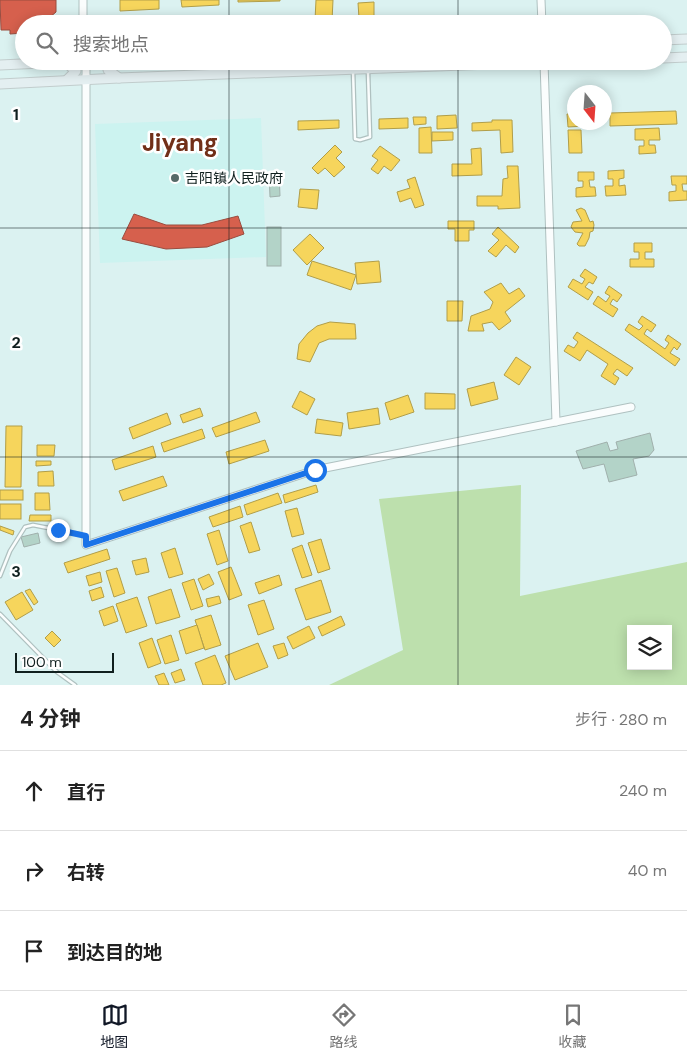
<!DOCTYPE html>
<html lang="zh">
<head>
<meta charset="utf-8">
<style>
  body { margin:0; font-family:"DM Sans","Noto Sans SC",sans-serif; background:#f6f6f6; color:#222 }
  .controls { position:absolute; right:15px; bottom:15px; display:grid; overflow:hidden; border-radius:0px; box-shadow:0 2px 12px #0003 }
  .controls button { width:45px; height:45px; display:grid; place-items:center; padding:0; border:0; border-bottom:1px solid #e0e0e0; background:#fff; color:#222; font:25px sans-serif }
  .compass { position:absolute; left:567px; top:85px; width:45px; height:45px; border-radius:50%; background:#fff; box-shadow:0 2px 12px #0003; rotate:163deg }
  .scale { position:absolute; left:15px; bottom:12px; width:99px; box-sizing:border-box; padding-left:5px; border:2px solid #0f1f1e; border-top:0; font-size:14px; line-height:18px; white-space:nowrap; color:#0f1f1e; -webkit-text-stroke:4px #fff; paint-order:stroke }
  .stop { position:absolute; width:15px; height:15px; margin:-11px; border:4px solid #1a73e8; border-radius:50%; background:#fff }
  .stop.end { background:#1a73e8; border-color:#fff; box-shadow:0 1px 5px #0008 }
  .list { margin:0; padding:0; list-style:none }
  h2 { display:flex; justify-content:space-between; align-items:center; height:65px; margin:0; padding:0 20px; font-size:21px }
  h2 small { font-size:16px; font-weight:400; color:#767676 }
  .list li { display:grid; grid-template-columns:32px 1fr auto; gap:15px; align-items:center; box-sizing:border-box; height:80px; padding:0 20px; border-top:1px solid #e0e0e0 }
  .list b { display:block; font-size:19px; white-space:nowrap }
  .list em { font-size:16px; font-style:normal; color:#767676 }
  .icon { flex:none; width:28px; height:28px; fill:none; stroke:currentColor; stroke-width:2; stroke-linecap:round; stroke-linejoin:round }
  .map { position:relative; flex:none; width:687px; height:685px; overflow:hidden }
  .search { position:absolute; background:#fff; box-shadow:0 2px 12px #0003; left:15px; right:15px; top:15px; height:55px; display:flex; align-items:center; gap:12px; box-sizing:border-box; padding:0 18px; border-radius:28px; color:#767676; font-size:19px }
  .sheet { height:305px; background:#fff }
  nav { display:flex; justify-content:space-around; align-items:center; box-sizing:border-box; height:70px; border-top:1px solid #e0e0e0; background:#fff; font-size:14px; color:#767676 }
  nav a { display:grid; justify-items:center; gap:2px }
  nav .on { color:#111827 }
  .map>svg:first-child { display:block }
  .built { fill:#ccf3f0 }
  .forest { fill:#bde0ad; fill-rule:evenodd }
  .homes { fill:#f6d55c; stroke:#b19e49 }
  .shops { fill:#d6604d; stroke:#9a4c3f }
  .building { fill:#b3d3c8; stroke:#a0b0ac }
  .lines { fill:none; stroke-linecap:round; stroke-linejoin:round }
  .service-casing { stroke:#afc1c0; stroke-width:5 }
  .tertiary-casing { stroke:#afc1c0; stroke-width:9 }
  .trunk-casing { stroke:#c2cdcd; stroke-width:11 }
  .service { stroke:#fafdfd; stroke-width:2.5 }
  .tertiary { stroke:#fafdfd; stroke-width:7 }
  .trunk { stroke:#e4eff1; stroke-width:9 }
  .route { stroke:#1a73e8; stroke-width:6 }
  .grid { fill:none; stroke:#0f1f1e; stroke-width:1; stroke-opacity:0.55 }
  .poi-dot { fill:#566968; stroke:#fff; stroke-width:2 }
  .labels { text-anchor:middle; stroke-width:5; stroke-linejoin:round; paint-order:stroke }
  .poi-label { font-size:14px; fill:#0f1f1e; stroke:#fff; text-anchor:start }
  .town-label { font-size:24px; font-weight:bold; fill:#712f18; stroke:#fff }
  .grid-label { font-size:16px; text-anchor:middle; font-weight:bold; fill:#0f1f1e; stroke:#fff; stroke-width:5; stroke-linejoin:round; paint-order:stroke }
</style>
</head>
<body>
<div class="map">
<svg width="687" height="685" viewBox="0 0 687 685">
  <rect width="100%" height="100%" fill="#dbf2f1"/>
  <path class="built" d="M261 118 266 257 100 263 95 124Z"/>
  <path class="forest" d="M521 485 520 596 687 562V685H329L403 650 379 499ZM631 629H668V666H631Z"/>
  <g class="homes">
    <path d="M120 0H159V9L120 11Z"/>
    <path d="M181 0H219V5L182 7Z"/>
    <path d="M238 0H280V1L238 2Z"/>
    <path d="M316 0H333L332 21 315 20Z"/>
    <path d="M374 2V17L359 18 358 3Z"/>
    <path d="M676 111 677 124 610 126V113Z"/>
    <path d="M567 114H574V122H602V125L568 127Z"/>
    <path d="M456 115 457 128 437 129V116Z"/>
    <path d="M413 117H426V124L414 125Z"/>
    <path d="M408 118V128L379 129V119Z"/>
    <path d="M339 120V128L298 130V121Z"/>
    <path d="M492 120H512L513 152 501 153 500 130 472 131V123L492 122Z"/>
    <path d="M431 127 432 153H419V128Z"/>
    <path d="M659 128 660 140H649V145H655L656 153 639 154V146H644V140H635V129Z"/>
    <path d="M568 130H581L582 153H569Z"/>
    <path d="M432 132H453V140L432 141Z"/>
    <path d="M335 145 342 152 336 158 345 167 334 177 325 168 318 174 312 168Z"/>
    <path d="M380 146 400 160 391 171 384 166 378 174 371 169 378 160 372 156Z"/>
    <path d="M481 148 482 175 452 176V164H472L471 149Z"/>
    <path d="M507 166H518L520 208 498 209V206H477V196H502L503 179 508 178Z"/>
    <path d="M624 170V178L619 179V186L625 185 626 195 606 196 605 186H613V179H608V171Z"/>
    <path d="M578 172H594V180H589L590 187H595L596 196 576 197V188L583 187V181H578Z"/>
    <path d="M671 176H687V184H682L683 191H687V200L669 201V192L676 191V185H672Z"/>
    <path d="M415 177 424 205 415 208 411 198 400 202 397 192 410 188 407 180Z"/>
    <path d="M300 189 319 190 317 209 298 207Z"/>
    <path d="M581 208 585 210 590 222 593 221 594 225 593 231 590 232 589 238 585 246H579L577 244 583 233 575 232 571 227 573 222 582 221 576 210Z"/>
    <path d="M448 221H474V230H469V241H455V229H448Z"/>
    <path d="M498 227 519 247 515 253 506 245 496 257 488 251 499 240 492 234Z"/>
    <path d="M310 234 324 248 307 265 293 250Z"/>
    <path d="M634 243H652V252H645V259H654V267H630V259H639V252H634Z"/>
    <path d="M312 261 356 275 351 290 307 275Z"/>
    <path d="M379 261 381 282 357 284 355 263Z"/>
    <path d="M585 269 597 277 593 284 589 282 585 287 593 292 588 300 568 287 573 279 582 284 585 279 580 276Z"/>
    <path d="M501 283 509 294 519 288 525 296 505 312 511 321 499 330 492 322 482 324 484 331H468L471 316 490 309 493 302 484 292Z"/>
    <path d="M609 286 622 295 617 302 613 299 610 304 618 309 613 317 593 304 598 296 606 302 610 296 605 293Z"/>
    <path d="M447 301H463L462 321H447Z"/>
    <path d="M642 316 656 325 651 332 647 329 644 334 665 349 669 343 665 340 668 335 681 344 677 350 674 347 670 353 680 359 675 366 625 330 629 324 639 330 643 326 638 322Z"/>
    <path d="M330 322 355 324 356 339H329L319 343 310 362 297 359 299 344 308 333 317 326Z"/>
    <path d="M577 332 633 368 627 376 617 369 613 374 619 378 615 385 601 376 608 364 587 350 580 361 564 351 568 345 574 348 578 342 573 338Z"/>
    <path d="M516 357 531 367 519 385 504 375Z"/>
    <path d="M494 382 498 399 471 406 467 389Z"/>
    <path d="M300 391 315 399 307 415 292 407Z"/>
    <path d="M425 393 455 394V409H425Z"/>
    <path d="M408 395 414 412 390 420 385 403Z"/>
    <path d="M200 408 203 416 183 423 180 415Z"/>
    <path d="M378 408 380 424 349 429 347 413Z"/>
    <path d="M256 412 260 422 216 437 212 428Z"/>
    <path d="M167 413 171 424 133 439 129 428Z"/>
    <path d="M317 419 343 423 341 436 315 433Z"/>
    <path d="M6 426H22L21 487H5Z"/>
    <path d="M202 429 205 438 164 452 161 443Z"/>
    <path d="M265 440 269 451 229 464 226 452Z"/>
    <path d="M37 445H55L54 456H37Z"/>
    <path d="M153 446 156 457 115 470 112 460Z"/>
    <path d="M36 461H51V465L36 466Z"/>
    <path d="M53 471 54 486H38V472Z"/>
    <path d="M163 476 167 486 123 501 119 491Z"/>
    <path d="M316 485 318 492 285 503 283 495Z"/>
    <rect x="0" y="490" width="23" height="10"/>
    <path d="M35 493H49L50 510H35Z"/>
    <path d="M278 493 282 503 247 515 244 505Z"/>
    <rect x="0" y="504" width="21" height="15"/>
    <path d="M240 506 243 517 213 527 209 517Z"/>
    <path d="M297 508 304 534 292 537 285 511Z"/>
    <path d="M30 515H51V521H29Z"/>
    <path d="M251 522 260 550 249 553 240 526Z"/>
    <path d="M0 526 14 531 13 535 0 530Z"/>
    <path d="M219 530 228 561 217 565 207 534Z"/>
    <path d="M321 539 330 569 318 573 308 543Z"/>
    <path d="M302 545 312 575 302 578 292 549Z"/>
    <path d="M175 548 183 574 169 578 161 553Z"/>
    <path d="M107 549 110 559 68 573 64 563Z"/>
    <path d="M146 558 149 572 136 575 132 561Z"/>
    <path d="M231 567 242 595 229 600 218 572Z"/>
    <path d="M117 568 125 593 114 597 106 571Z"/>
    <path d="M100 572 102 582 89 586 86 576Z"/>
    <path d="M209 574 214 584 203 590 198 579Z"/>
    <path d="M279 575 282 585 259 594 255 583Z"/>
    <path d="M194 579 203 606 191 610 182 583Z"/>
    <path d="M321 580 331 612 306 620 295 589Z"/>
    <path d="M101 587 104 597 92 601 89 591Z"/>
    <path d="M30 589 38 602 34 605 25 591Z"/>
    <path d="M171 589 180 617 156 624 148 597Z"/>
    <path d="M22 592 33 610 16 620 5 602Z"/>
    <path d="M219 596 221 603 208 607 206 599Z"/>
    <path d="M137 597 147 626 126 633 116 604Z"/>
    <path d="M264 600 274 629 258 635 248 605Z"/>
    <path d="M113 606 118 621 104 626 99 611Z"/>
    <path d="M211 615 221 645 205 650 195 620Z"/>
    <path d="M341 616 345 625 322 636 318 627Z"/>
    <path d="M197 625 204 648 186 654 179 631Z"/>
    <path d="M309 626 315 638 293 649 287 637Z"/>
    <path d="M52 631 61 640 54 647 45 638Z"/>
    <path d="M171 635 179 660 165 664 157 640Z"/>
    <path d="M152 638 161 663 148 668 139 643Z"/>
    <path d="M258 643 268 667 235 680 225 656Z"/>
    <path d="M284 643 288 655 278 659 273 646Z"/>
    <path d="M215 655 226 683 221 685H203L195 663Z"/>
    <path d="M181 669 185 680 175 683 171 673Z"/>
    <path d="M164 673 169 685H159L155 676Z"/>
  </g>
  <g class="shops">
    <path d="M0 0H56V12L42 24H24V33L10 34V30H1Z"/>
    <path d="M134 214 166 225H202L238 216 244 234 207 247 166 249 122 239Z"/>
  </g>
  <g class="building">
    <path d="M279 171 280 196 270 197 269 172Z"/>
    <rect x="267" y="227" width="14" height="39"/>
    <path d="M650 433 654 450 649 456 633 459 637 475 609 482 604 464 583 469 576 451 607 442 610 451 618 449 616 442Z"/>
    <path d="M38 533 40 543 24 547 21 537Z"/>
  </g>
  <g class="lines">
    <g class="service-casing">
      <g id="service">
        <path d="M353 70 355 139 360 140 370 137 368 72"/>
        <path d="M0 576 10 551 25 527 33 525 84 535"/>
        <path d="M0 614 57 672 75 685"/>
      </g>
    </g>
    <g class="tertiary-casing">
      <g id="tertiary">
        <path d="M83 0V24"/>
        <path d="M541 0 542 24"/>
        <path d="M86 61V545L315 470 631 407"/>
        <path d="M544 62 556 422"/>
      </g>
    </g>
    <g class="trunk-casing">
      <g id="trunk">
        <path d="M663 40 687 39"/>
        <path d="M663 58 687 57"/>
        <path d="M116 61 108 70 119 78"/>
        <path d="M65 62 76 71 67 80"/>
        <path d="M0 65 85 61"/>
        <path d="M0 84 119 78 570 61"/>
      </g>
    </g>
    <use href="#service" class="service"/>
    <use href="#tertiary" class="tertiary"/>
    <use href="#trunk" class="trunk"/>
  </g>
  <g class="lines">
    <path class="route" d="M58 530 86 536V545L315 470"/>
  </g>
  <path class="grid" d="M229 0V24M458 0V24M229 61V685M458 61V685M0 228H687M0 457H687"/>
  <circle class="poi-dot" cx="175" cy="178" r="5"/>
  <g class="labels">
    <g class="poi-label">
      <text x="185" y="183">吉阳镇人民政府</text>
    </g>
    <g class="town-label">
      <text x="180" y="151">Jiyang</text>
    </g>
  </g>
  <g class="grid-label">
    <text x="16" y="120">1</text>
    <text x="16" y="348">2</text>
    <text x="16" y="577">3</text>
  </g>
</svg>
<div class="controls">
<button><svg class="icon" aria-label="layers" viewBox="0 0 24 24"><path d="M12 4l9 5-9 5-9-5zM3 14l9 5 9-5"/></svg></button>
</div>
<svg class="compass" viewBox="-18 -18 36 36"><path d="M0-13l5 13h-10z" fill="#e53935"/><path d="M0 13l5-13h-10z" fill="#767676"/></svg>
<div class="scale">100 m</div>
<div class="stop" style="left:315px;top:470px"></div>
<div class="stop end" style="left:58px;top:530px"></div>
<div class="search"><svg class="icon" aria-label="search" viewBox="0 0 24 24"><circle cx="10" cy="10" r="6"/><path d="M15 15l6 6"/></svg>搜索地点</div>
</div>
<section class="sheet">
<h2>4 分钟<small>步行 · 280 m</small></h2>
<ul class="list">
<li><svg class="icon" aria-label="ahead" viewBox="0 0 24 24"><path d="M12 20V5M6 11l6-6 6 6"/></svg><div><b>直行</b></div><em>240 m</em></li>
<li><svg class="icon" aria-label="right" viewBox="0 0 24 24"><path d="M7 20v-9h11M14 6l5 5-5 5"/></svg><div><b>右转</b></div><em>40 m</em></li>
<li><svg class="icon" aria-label="arrive" viewBox="0 0 24 24"><path d="M6 21V4h12l-3 4 3 4H6"/></svg><div><b>到达目的地</b></div></li>
</ul>
</section>
<nav>
<a class="on"><svg class="icon" aria-label="map" viewBox="0 0 24 24"><path d="M3 6l6-2 6 2 6-2v14l-6 2-6-2-6 2zM9 4v14M15 6v14"/></svg>地图</a>
<a><svg class="icon" aria-label="directions" viewBox="0 0 24 24"><path d="M12 3l9 9-9 9-9-9zM9 14v-3h6M13 9l2 2-2 2"/></svg>路线</a>
<a><svg class="icon" aria-label="saved" viewBox="0 0 24 24"><path d="M7 4h10v16l-5-4-5 4z"/></svg>收藏</a>
</nav>
</body>
</html>
